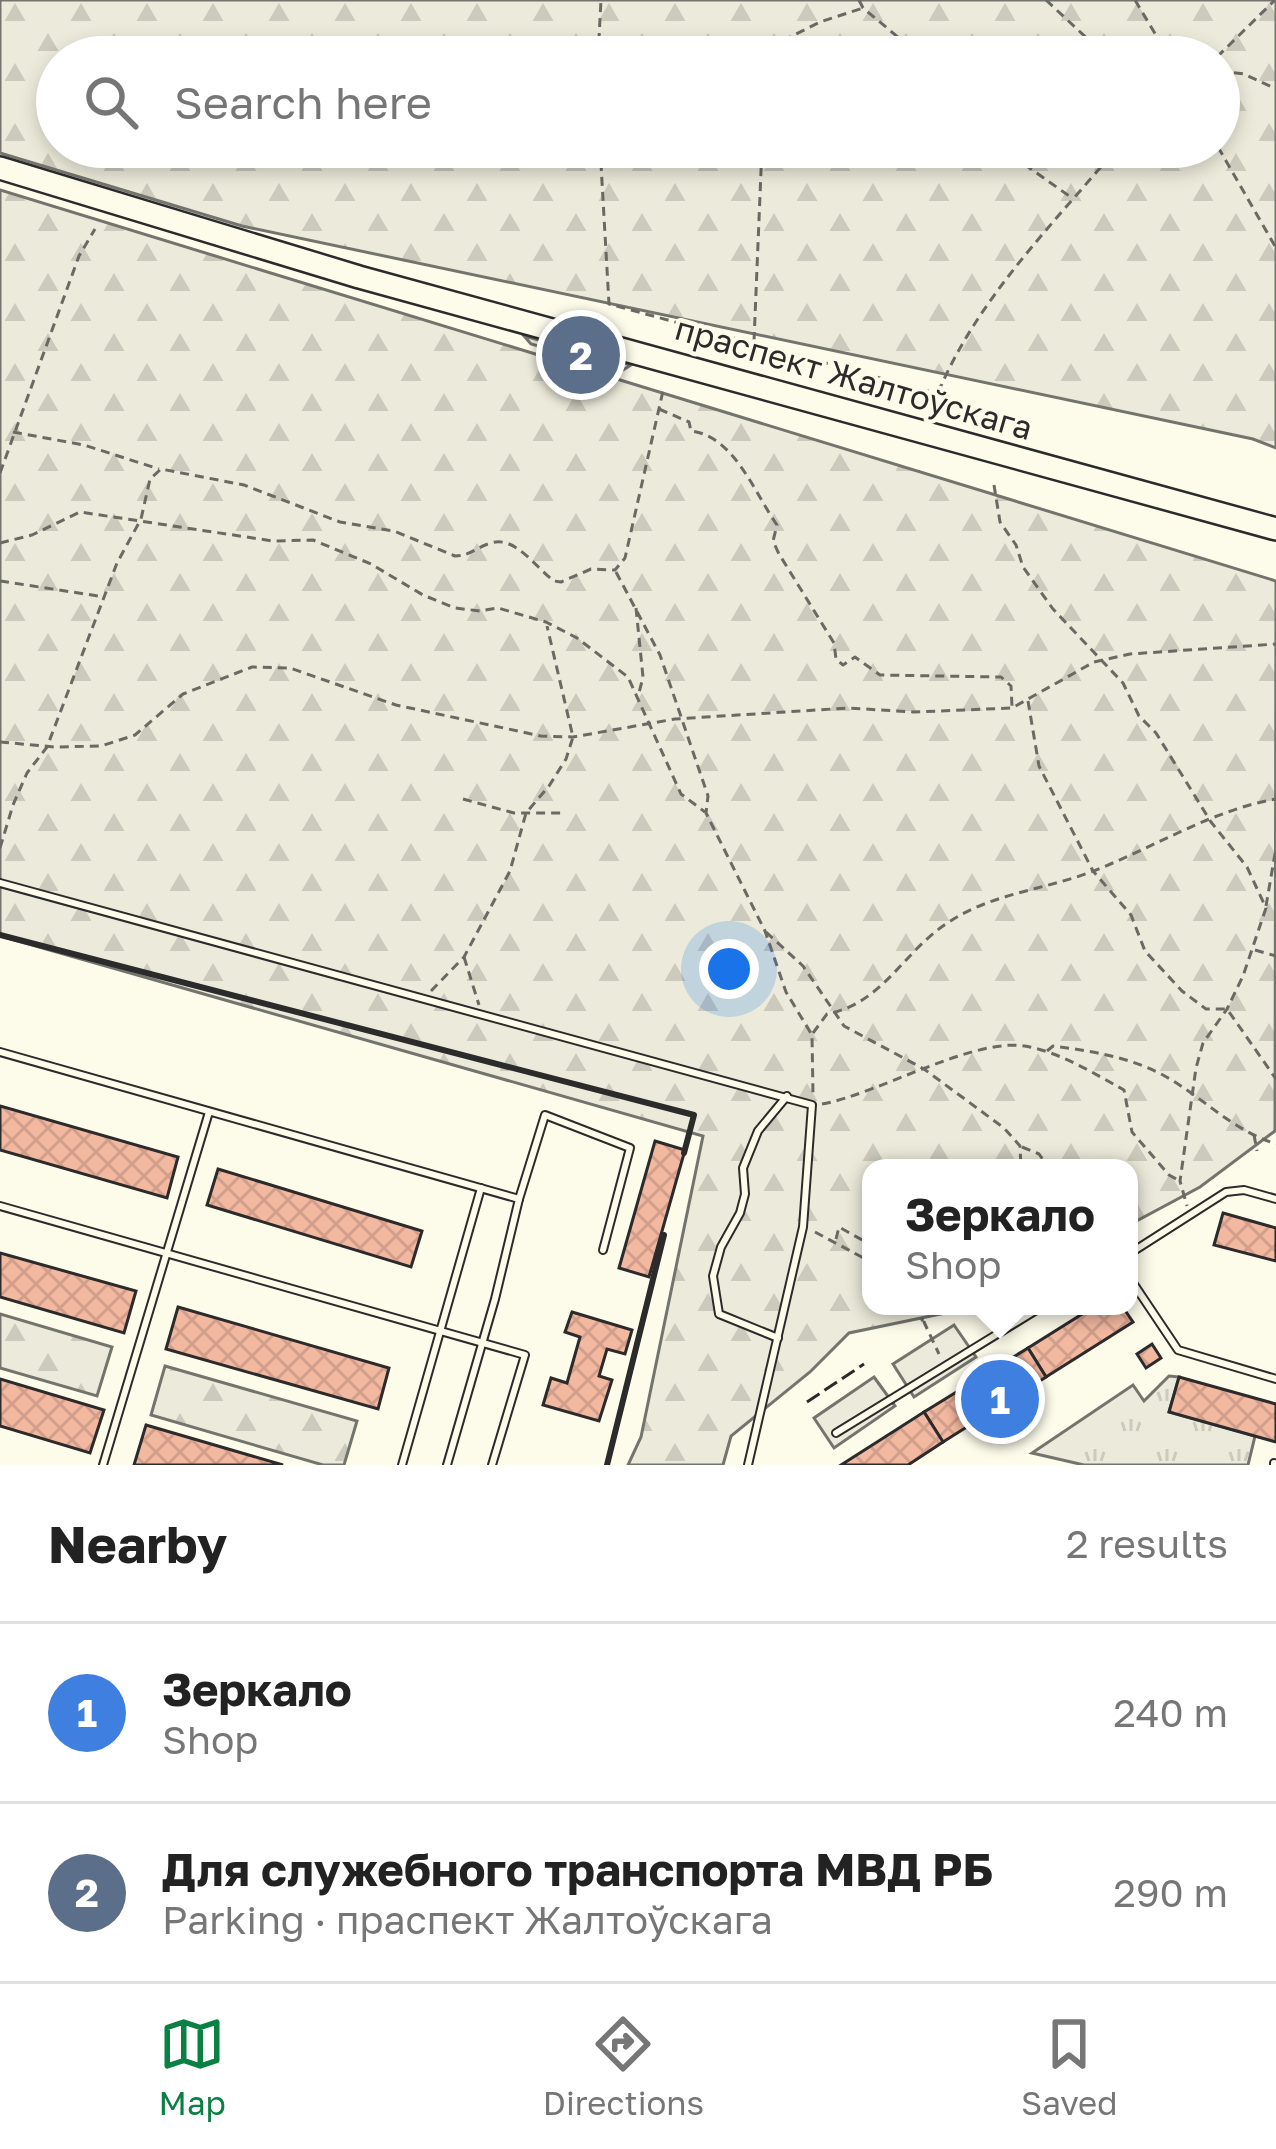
<!DOCTYPE html>
<html lang="en">
<head>
<meta charset="utf-8">
<style>
  body { margin:0; font-family:"Golos Text",sans-serif; background:#f6f6f6; color:#222 }
  .you { position:absolute; left:729px; top:969px; width:42px; height:42px; margin:-30px; border:9px solid #fff; border-radius:50%; background:#1a73e8; box-shadow:0 0 0 18px #1a73e833 }
  .badge { display:grid; place-items:center; width:78px; height:78px; border-radius:50%; background:#0b8043; color:#fff; font-size:39px; font-weight:700 }
  .pin { position:absolute; translate:-50% -50%; border:6px solid #fff; box-shadow:0 3px 12px #0006 }
  .popup { position:absolute; left:862px; top:1159px; width:276px; height:156px; box-sizing:border-box; display:grid; place-content:center; border-radius:24px; background:#fff; filter:drop-shadow(0 3px 9px #0005); font-size:39px; white-space:nowrap; color:#767676 }
  .popup b { font-size:45px; color:#222 }
  .popup::after { content:''; position:absolute; left:50%; top:100%; margin-left:-24px; border:24px solid transparent; border-top-color:#fff }
  .list { margin:0; padding:0; list-style:none }
  h2 { display:flex; justify-content:space-between; align-items:center; height:156px; margin:0; padding:0 48px; font-size:51px }
  h2 small { font-size:39px; font-weight:400; color:#767676 }
  .list li { display:grid; grid-template-columns:78px 1fr auto; gap:36px; align-items:center; box-sizing:border-box; height:180px; padding:0 48px; border-top:3px solid #e0e0e0 }
  .list b { display:block; font-size:45px; white-space:nowrap }
  .list p { margin:0; font-size:39px; white-space:nowrap; color:#767676 }
  .list em { font-size:39px; font-style:normal; color:#767676 }
  .icon { flex:none; width:66px; height:66px; fill:none; stroke:currentColor; stroke-width:2; stroke-linecap:round; stroke-linejoin:round }
  .map { position:relative; flex:none; width:1276px; height:1465px; overflow:hidden }
  .search { position:absolute; background:#fff; box-shadow:0 6px 18px #0003; left:36px; right:36px; top:36px; height:132px; display:flex; align-items:center; gap:30px; box-sizing:border-box; padding:0 42px; border-radius:66px; color:#767676; font-size:45px }
  .sheet { height:516px; background:#fff }
  nav { display:flex; justify-content:space-around; align-items:center; box-sizing:border-box; height:168px; border-top:3px solid #e0e0e0; background:#fff; font-size:33px; color:#767676 }
  nav a { display:grid; justify-items:center; gap:6px }
  nav .on { color:#0b8043 }
  .map>svg:first-child { display:block }
  .grass { fill:url(#grass-tufts); stroke:#74746e; stroke-width:3 }
  .forest { fill:url(#forest-firs); stroke:#74746e; stroke-width:3; fill-rule:evenodd }
  .parking { fill:#eceadb; stroke:#74746e; stroke-width:3 }
  .building { fill:url(#building-cross-hatch); stroke:#2b2b2b; stroke-width:3 }
  .lines { fill:none; stroke-linecap:round; stroke-linejoin:round }
  .service-casing { stroke:#2b2b2b; stroke-width:10 }
  .primary-casing { stroke:#2b2b2b; stroke-width:26 }
  .path { stroke:#6a6964; stroke-width:3; stroke-dasharray:9 6; stroke-linecap:butt }
  .service { stroke:#fdfbea; stroke-width:6 }
  .primary { stroke:#fdfbea; stroke-width:21 }
  .fence { stroke:#2b2b2b; stroke-width:3; stroke-dasharray:15 6; stroke-linecap:butt }
  .wall { stroke:#2b2b2b; stroke-width:6 }
  .labels { text-anchor:middle; stroke-width:9; stroke-linejoin:round; paint-order:stroke }
  .street-label { font-size:33px; fill:#2b2b2b; stroke:#fdfbea }
</style>
</head>
<body>
<div class="map">
<svg width="1276" height="1465" viewBox="0 0 1276 1465">
  <defs>
    <pattern id="grass-tufts" width="24" height="20" patternUnits="userSpaceOnUse" patternTransform="scale(3)"><rect width="24" height="20" fill="#ecebdb"/><path d="M3 7l-1-3M5 7V3M7 7l1-3M15 17l-1-3M17 17v-4M19 17l1-3" fill="none" stroke="#cbcabc"/></pattern>
    <pattern id="forest-firs" width="22" height="20" patternUnits="userSpaceOnUse" patternTransform="scale(3)"><rect width="22" height="20" fill="#ecebdb"/><path d="M5 1l3.5 6h-7zM16 11l3.5 6h-7z" fill="#cbcabc"/></pattern>
    <pattern id="building-cross-hatch" width="8" height="8" patternUnits="userSpaceOnUse" patternTransform="scale(3)"><rect width="8" height="8" fill="#f2b8a0"/><path d="M0 0l8 8M0 8l8-8" fill="none" stroke="#d09e8a"/></pattern>
  </defs>
  <rect width="100%" height="100%" fill="#fdfbea"/>
  <path class="grass" d="M1169 1376 1179 1377 1169 1412 1255 1436 1248 1465H1084L1032 1453 1133 1385 1144 1401Z"/>
  <g class="forest">
    <path d="M0 0H1276V448L1253 439 242 226 0 153ZM1219 57V147H57V57Z"/>
    <path d="M0 190 1276 581 1275 1131 1200 1187 1129 1225V1168H871V1306H979L849 1333 810 1372 731 1436 723 1465H628L641 1437 703 1136 0 936Z"/>
    <path d="M0 1314 112 1347 97 1396 0 1368Z"/>
    <path d="M165 1366 357 1421 344 1465H323L151 1415Z"/>
  </g>
  <g class="parking">
    <path d="M524 336 631 365 623 370 531 344Z"/>
    <path d="M954 1325 976 1357 914 1397 893 1364Z"/>
    <path d="M874 1377 895 1406 834 1448 814 1418Z"/>
  </g>
  <g class="building">
    <path d="M0 1106 178 1157 167 1198 0 1150Z"/>
    <path d="M655 1141 685 1150 649 1277 619 1268Z"/>
    <path d="M218 1169 422 1231 411 1267 207 1205Z"/>
    <path d="M1223 1213 1276 1228V1261L1214 1245Z"/>
    <path d="M0 1253 136 1291 124 1333 0 1297Z"/>
    <path d="M1095 1306H1122L1133 1322 1046 1377 1028 1348Z"/>
    <path d="M178 1307 389 1368 378 1409 166 1349Z"/>
    <path d="M572 1312 632 1330 625 1354 607 1349 599 1376 612 1380 599 1421 543 1405 551 1378 567 1383 580 1337 565 1332Z"/>
    <path d="M1152 1344 1161 1358 1146 1368 1137 1354Z"/>
    <path d="M1028 1348 1046 1377 943 1442 924 1412Z"/>
    <path d="M1179 1377 1276 1404V1442L1169 1412Z"/>
    <path d="M0 1379 104 1410 90 1453 0 1426Z"/>
    <path d="M924 1412 943 1442 908 1465H841Z"/>
    <path d="M146 1425 283 1465H134Z"/>
  </g>
  <g class="lines">
    <g class="service-casing">
      <g id="service">
        <path d="M0 883 812 1105 803 1227 748 1465"/>
        <path d="M0 1052 519 1199 495 1299 447 1465"/>
        <path d="M519 1199 545 1115 630 1148 603 1250"/>
        <path d="M0 1206 525 1355 492 1465"/>
        <path d="M1129 1254 1226 1192 1244 1190 1276 1199"/>
        <path d="M1129 1277 1178 1350 1276 1379"/>
        <path d="M778 1338 719 1314 713 1276 721 1247 740 1213 745 1194 743 1168 758 1131 787 1096"/>
        <path d="M836 1433 1043 1306"/>
        <path d="M103 1465 209 1112"/>
        <path d="M402 1465 481 1188"/>
        <path d="M1274 1465V1463"/>
      </g>
    </g>
    <g class="primary-casing">
      <path id="primary" d="M0 168 359 277 1276 529"/>
    </g>
    <g class="path">
      <path d="M859 0 863 8 922 57"/>
      <path d="M1046 0 1107 57"/>
      <path d="M1135 0 1169 57"/>
      <path d="M598 57 601 0"/>
      <path d="M782 57 786 39 820 22 863 8"/>
      <path d="M1217 57 1275 0"/>
      <path d="M1219 71 1244 74 1276 89"/>
      <path d="M600 147 609 304 928 391 941 386C981 295 1054 223 1118 147"/>
      <path d="M1000 147 1072 198"/>
      <path d="M1218 147 1276 248"/>
      <path d="M754 341 762 147"/>
      <path d="M659 409 689 422 691 431C734 436 754 492 777 525L773 541 779 554 834 643 836 659 843 665 855 657 880 675 1001 677 1011 686 1012 706"/>
      <path d="M13 432 84 445 159 469"/>
      <path d="M0 473 79 256 95 229"/>
      <path d="M994 485 1000 522 1016 545 1023 567 1053 609 1123 683 1139 716 1156 733 1211 822 1247 867 1266 908 1243 976 1227 1009 1203 1043 1196 1068 1180 1181 1187 1206"/>
      <path d="M0 543 32 535 80 512 273 541 313 540 371 564 423 595 455 608 480 611 498 608 546 622 577 638 628 677 681 794 705 812"/>
      <path d="M616 572 660 655 708 796 706 813 765 931 786 992 812 1035 813 1094"/>
      <path d="M0 581 105 597"/>
      <path d="M636 608 643 677 639 693"/>
      <path d="M1028 701 1039 766 1093 871 1131 915 1145 951 1182 991 1206 1009H1227L1276 1079"/>
      <path d="M0 742 55 747 101 746 135 735 183 694 252 667 290 668 396 705 541 736 573 737 675 719 848 708 914 712 1012 708 1094 662 1130 654 1276 644"/>
      <path d="M463 799 514 813H562"/>
      <path d="M0 848 13 805 27 773 47 747 117 563 141 519 150 479 161 469 244 485 340 522 394 531 455 556C470 556 477 547 491 543 515 535 536 568 554 581L561 582 591 569 615 570 625 558 663 391"/>
      <path d="M1266 906 1276 848"/>
      <path d="M766 932 803 966 844 1026 924 1069 1004 1128 1020 1146 1021 1168"/>
      <path d="M1255 950 1276 956"/>
      <path d="M464 957 479 1005"/>
      <path d="M431 991 464 957 510 871 526 813 549 786 566 759 573 737 547 626"/>
      <path d="M813 1033 827 1014C884 1003 903 951 949 922 991 894 1042 890 1088 873 1150 850 1211 810 1276 799"/>
      <path d="M1047 1051 1053 1046C1091 1051 1129 1057 1163 1075 1203 1097 1230 1129 1276 1144"/>
      <path d="M822 1104C879 1094 978 1034 1030 1047 1063 1054 1095 1074 1124 1090L1132 1132 1169 1175 1180 1181"/>
      <path d="M1254 1135 1257 1151"/>
      <path d="M1022 1147 1039 1154 1049 1168"/>
      <path d="M815 1232 871 1262"/>
      <path d="M836 1239 839 1227 871 1245"/>
      <path d="M912 1306 923 1321"/>
      <path d="M927 1306 924 1322 939 1354"/>
    </g>
    <use href="#service" class="service"/>
    <use href="#primary" class="primary"/>
    <path class="fence" d="M807 1402 864 1364"/>
    <g class="wall">
      <path d="M0 935 694 1115 684 1153"/>
      <path d="M607 1465 664 1235"/>
    </g>
  </g>
  <g class="labels">
    <g class="street-label">
      <text transform="translate(854 378) rotate(16)" y="12">праспект Жалтоўскага</text>
    </g>
  </g>
</svg>
<div class="you"></div>
<div class="pin badge" style="left:1000px;top:1399px;background:#3f7fe0">1</div>
<div class="popup"><b>Зеркало</b>Shop</div>
<div class="pin badge" style="left:581px;top:355px;background:#5c6f8a">2</div>
<div class="search"><svg class="icon" aria-label="search" viewBox="0 0 24 24"><circle cx="10" cy="10" r="6"/><path d="M15 15l6 6"/></svg>Search here</div>
</div>
<section class="sheet">
<h2>Nearby<small>2 results</small></h2>
<ul class="list">
<li><span class="badge" style="background:#3f7fe0">1</span><div><b>Зеркало</b><p>Shop</p></div><em>240 m</em></li>
<li><span class="badge" style="background:#5c6f8a">2</span><div><b>Для служебного транспорта МВД РБ</b><p>Parking · праспект Жалтоўскага</p></div><em>290 m</em></li>
</ul>
</section>
<nav>
<a class="on"><svg class="icon" aria-label="map" viewBox="0 0 24 24"><path d="M3 6l6-2 6 2 6-2v14l-6 2-6-2-6 2zM9 4v14M15 6v14"/></svg>Map</a>
<a><svg class="icon" aria-label="directions" viewBox="0 0 24 24"><path d="M12 3l9 9-9 9-9-9zM9 14v-3h6M13 9l2 2-2 2"/></svg>Directions</a>
<a><svg class="icon" aria-label="saved" viewBox="0 0 24 24"><path d="M7 4h10v16l-5-4-5 4z"/></svg>Saved</a>
</nav>
</body>
</html>
